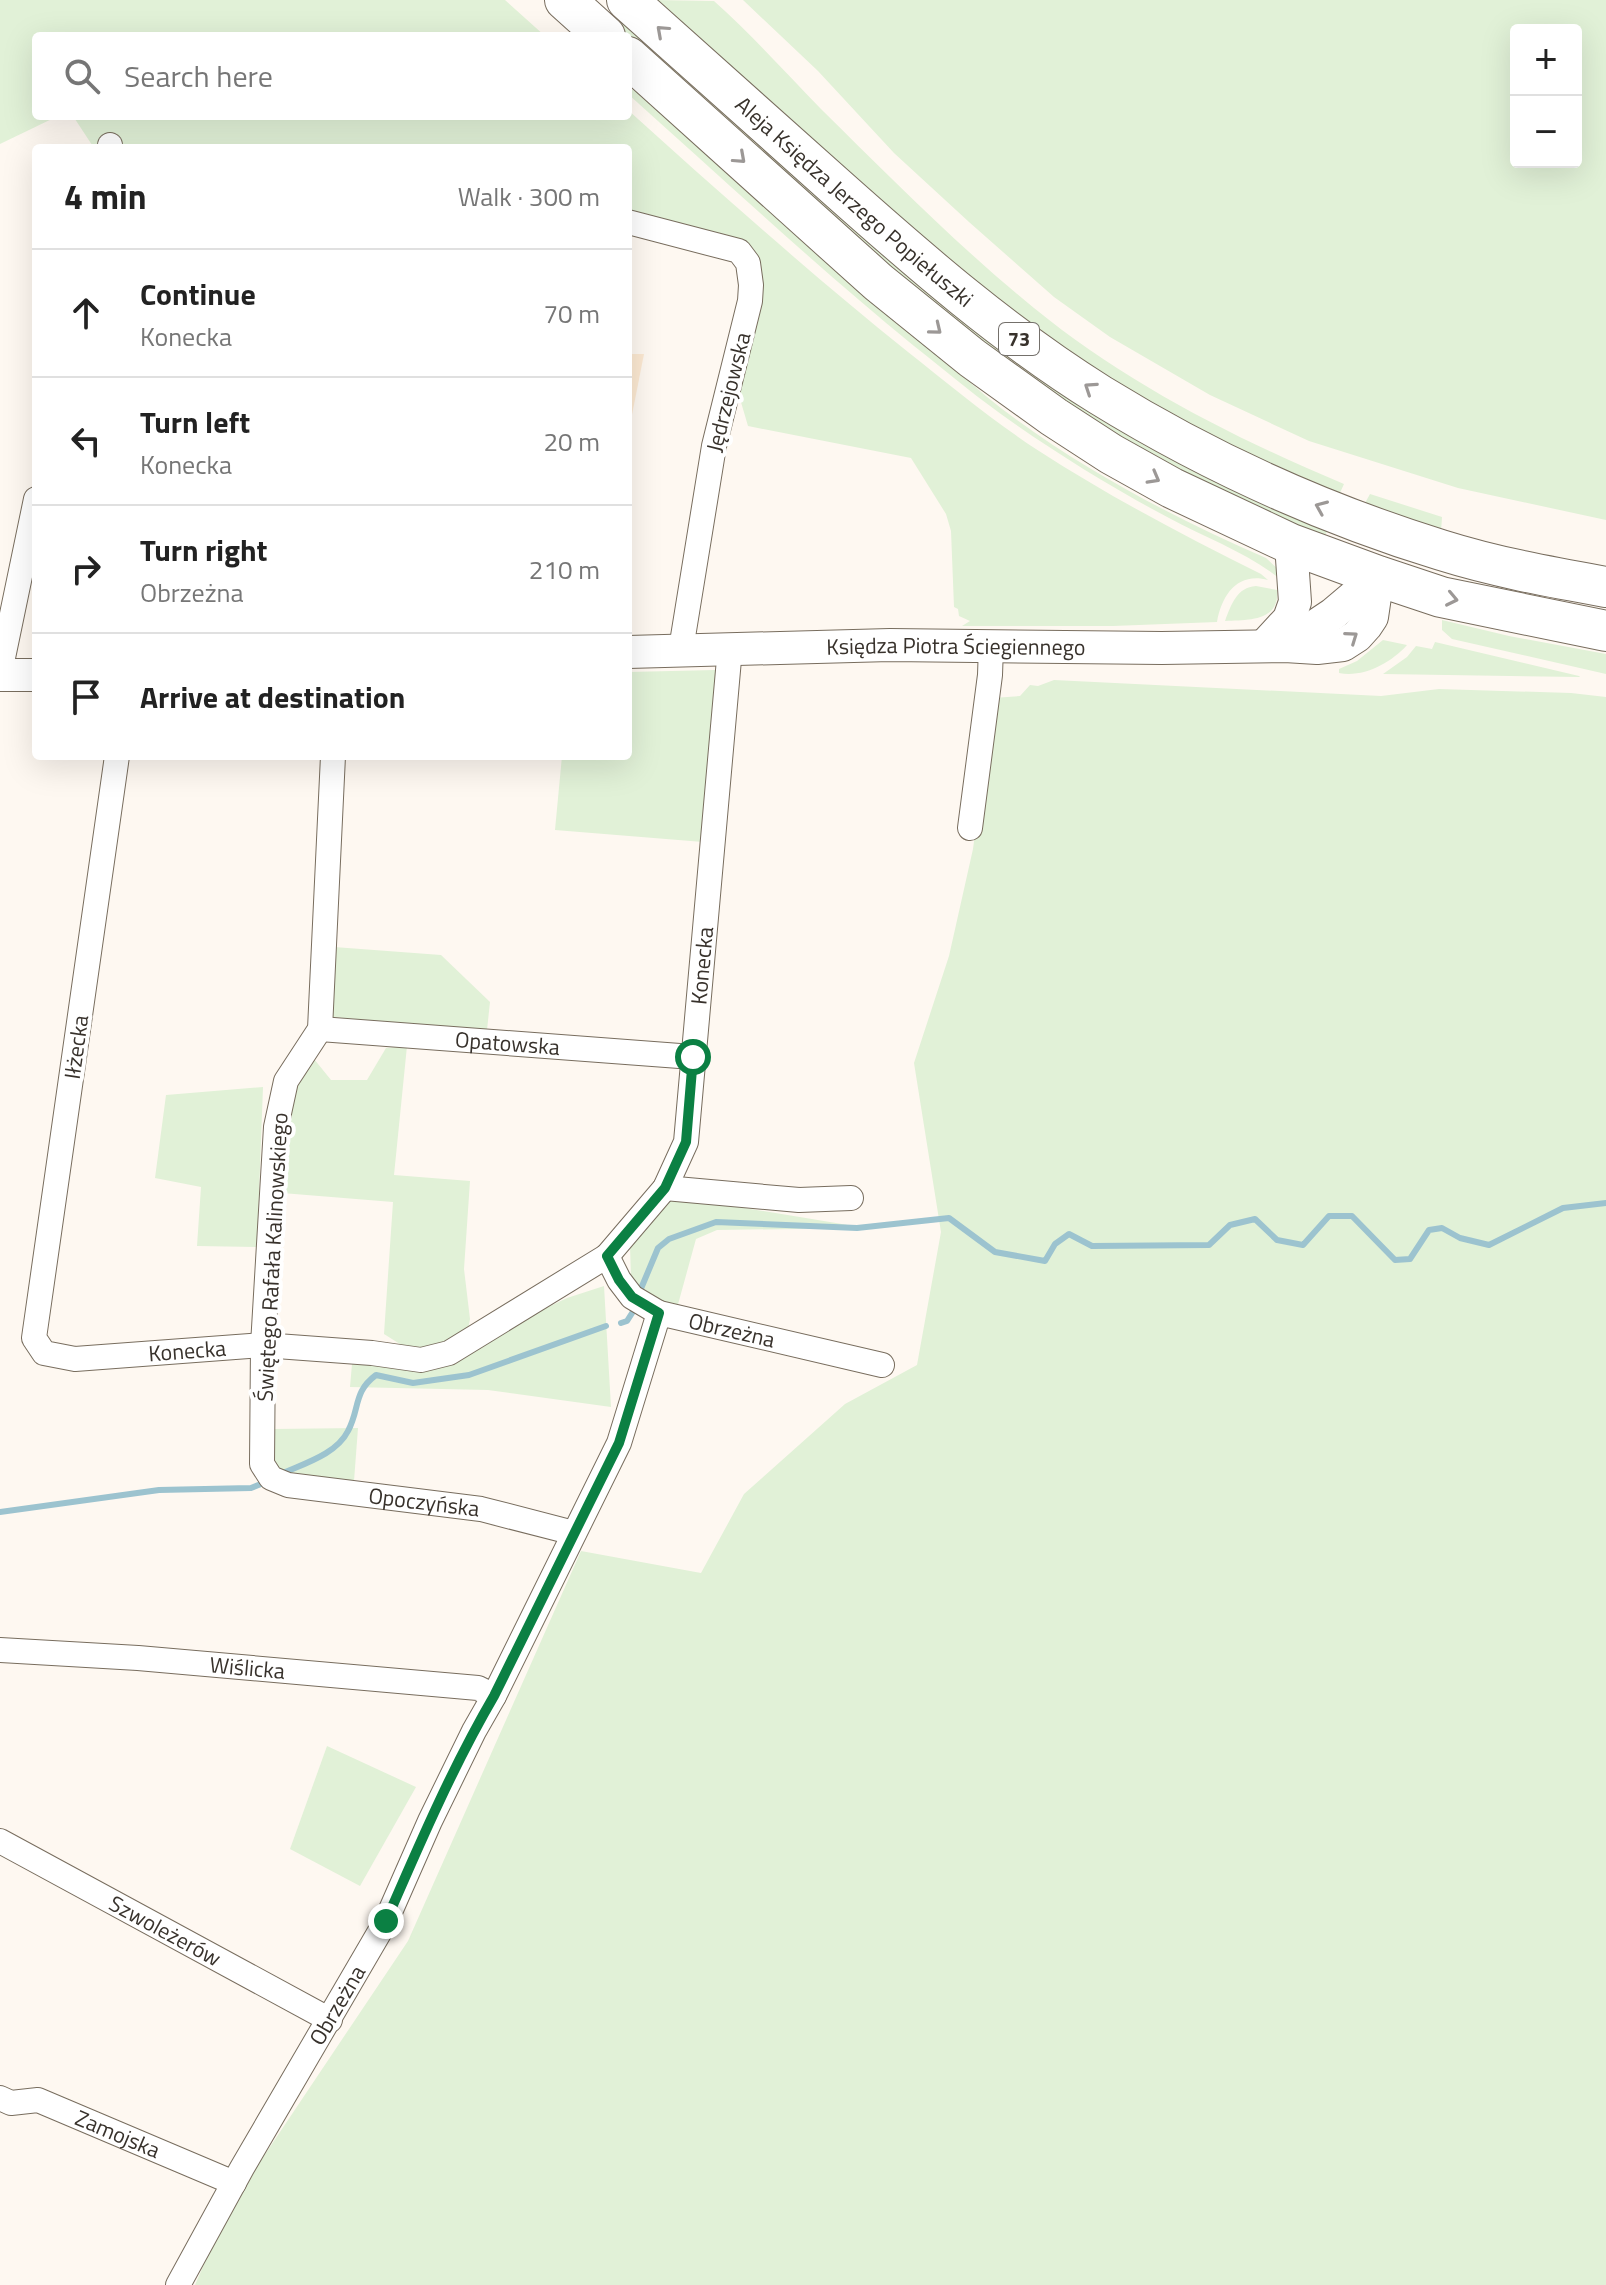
<!DOCTYPE html>
<html lang="en">
<head>
<meta charset="utf-8">
<style>
  body { margin:0; font-family:"Titillium Web",sans-serif; background:#f2f2f2; color:#222 }
  .controls { position:absolute; right:24px; top:24px; display:grid; overflow:hidden; border-radius:8px; box-shadow:0 8px 32px #0002 }
  .controls button { width:72px; height:72px; display:grid; place-items:center; padding:0; border:0; border-bottom:2px solid #e0e0e0; background:#fff; color:#222; font:40px sans-serif }
  .stop { position:absolute; width:24px; height:24px; margin:-18px; border:6px solid #0b8043; border-radius:50%; background:#fff }
  .stop.end { background:#0b8043; border-color:#fff; box-shadow:0 2px 8px #0008 }
  .list { margin:0; padding:0; list-style:none }
  h2 { display:flex; justify-content:space-between; align-items:center; height:104px; margin:0; padding:0 32px; font-size:34px }
  h2 small { font-size:26px; font-weight:400; color:#767676 }
  .list li { display:grid; grid-template-columns:52px 1fr auto; gap:24px; align-items:center; box-sizing:border-box; height:128px; padding:0 32px; border-top:2px solid #e0e0e0 }
  .list b { display:block; font-size:30px; white-space:nowrap }
  .list p { margin:0; font-size:26px; white-space:nowrap; color:#767676 }
  .list em { font-size:26px; font-style:normal; color:#767676 }
  .icon { flex:none; width:44px; height:44px; fill:none; stroke:currentColor; stroke-width:2; stroke-linecap:round; stroke-linejoin:round }
  .map { position:relative; flex:none; width:1606px; height:2285px; overflow:hidden }
  .search { position:absolute; background:#fff; box-shadow:0 8px 32px #0002; left:32px; top:32px; width:600px; height:88px; display:flex; align-items:center; gap:20px; box-sizing:border-box; padding:0 28px; border-radius:8px; color:#767676; font-size:30px }
  .panel { position:absolute; background:#fff; box-shadow:0 8px 32px #0002; left:32px; top:144px; width:600px; height:616px; border-radius:8px }
  .map>svg:first-child { display:block }
  .built { fill:#fce9d2 }
  .green { fill:#e1f1d7; fill-rule:evenodd }
  .lines { fill:none; stroke-linecap:round; stroke-linejoin:round }
  .stream { stroke:#9cc3cf; stroke-width:6 }
  .minor-casing { stroke:#786d5e; stroke-width:26 }
  .tertiary-casing { stroke:#786d5e; stroke-width:34 }
  .primary-casing { stroke:#786d5e; stroke-width:42 }
  .minor { stroke:#fff; stroke-width:24 }
  .tertiary { stroke:#fff; stroke-width:32 }
  .primary { stroke:#fff; stroke-width:40 }
  .oneway { stroke:#9c9896 }
  .route { stroke:#0b8043; stroke-width:10 }
  .labels { text-anchor:middle; stroke-width:8; stroke-linejoin:round; paint-order:stroke }
  .shield { fill:#fff; stroke:#74706b; stroke-width:2 }
  .shield-label { font-size:20px; font-weight:bold; fill:#38322c }
  .street-label { font-size:22px; fill:#38322c; stroke:#fff }
</style>
</head>
<body>
<div class="map">
<svg width="1606" height="2285" viewBox="0 0 1606 2285">
  <rect width="100%" height="100%" fill="#fef8f1"/>
  <path class="built" d="M628 354H644L628 435Z"/>
  <g class="green">
    <path d="M0 0H505L545 36H36V116H58L0 144Z"/>
    <path d="M654 0 714 1C752 35 786 73 821 109 890 177 959 247 1034 308 1126 383 1234 438 1344 484L1339 495 1292 477 1152 406 1040 332 938 252 719 59 721 56Z"/>
    <path d="M743 0H1606V520L1458 488 1309 441 1210 395 1110 337 1054 297 969 222 894 153 818 71ZM1576 30V162H1516V30Z"/>
    <path d="M626 16 803 176 1329 526 1324 539 1227 501 1002 365 628 40V36H623L616 29Z"/>
    <path d="M628 87 662 107C741 176 820 246 899 316 938 351 974 390 1017 420 1094 476 1179 520 1266 558L1280 571 1285 583C1251 554 1208 539 1169 518 1116 490 1064 458 1015 424 980 400 947 372 914 346 816 266 723 179 628 94Z"/>
    <path d="M628 110C720 193 812 275 908 352 951 386 993 421 1039 451 1110 497 1185 536 1261 574L1268 580C1238 572 1222 594 1217 622L1113 626H962L970 621 959 616 958 609 954 607 951 531 946 514 911 458 748 426 738 392 751 253 628 216V148H94L73 116H628Z"/>
    <path d="M1370 494 1442 517 1441 532 1364 505Z"/>
    <path d="M1256 586 1277 590C1280 621 1249 620 1225 621 1231 605 1237 587 1256 586Z"/>
    <path d="M1442 620 1509 636 1606 654V674L1452 639 1442 630Z"/>
    <path d="M1383 640 1407 645C1391 663 1363 678 1339 673V669L1357 661Z"/>
    <path d="M1435 642 1579 676 1580 677 1383 674 1407 657 1416 646 1432 649Z"/>
    <path d="M715 670 719 681 703 842 555 830 562 756H628V672Z"/>
    <path d="M1054 680 1381 696 1439 689 1571 693 1606 697V2285H195L227 2211 408 1941 581 1551 701 1573 744 1494 845 1404 917 1365 941 1232 914 1063 949 956 973 849 993 698 1020 696 1030 685 1038 686Z"/>
    <path d="M334 947 441 955 490 1002 487 1030 332 1017Z"/>
    <path d="M407 1046 394 1175 470 1181 464 1269 470 1319 467 1335 411 1351 384 1334 393 1202 282 1193 291 1090 314 1059 331 1080H367L386 1048Z"/>
    <path d="M263 1087 257 1247 197 1246 201 1187 155 1178 166 1095Z"/>
    <path d="M672 1196 866 1228 717 1230 696 1239 677 1308 643 1297 631 1278 630 1246Z"/>
    <path d="M604 1286 611 1407 488 1390 350 1387 352 1364 437 1360 567 1298Z"/>
    <path d="M358 1428 354 1481 297 1480 273 1463V1429Z"/>
    <path d="M327 1746 416 1787 360 1886 290 1849Z"/>
  </g>
  <g class="lines">
    <g class="stream">
      <path d="M640 1291 658 1248 669 1239 716 1222 857 1228 949 1218 995 1252 1045 1261 1055 1244 1069 1234 1092 1246 1209 1245 1230 1225 1255 1219 1277 1240 1303 1245 1329 1216H1352L1395 1260 1410 1259 1429 1230 1442 1228 1460 1238 1489 1245 1563 1208 1606 1203"/>
      <path d="M621 1323 627 1321 634 1310"/>
      <path d="M279 1475C302 1464 336 1455 348 1431 360 1409 353 1392 376 1375L413 1383 469 1375 606 1326"/>
      <path d="M0 1512 159 1490 251 1488 261 1484"/>
    </g>
    <g class="minor-casing">
      <g id="minor">
        <path d="M110 148V145"/>
        <path d="M628 222 739 251 748 263 751 285 750 301 714 446 681 649"/>
        <path d="M0 672 36 499"/>
        <path id="s1" d="M117 756 34 1338 44 1353 75 1359 263 1345 372 1353 421 1360 449 1353 607 1256 665 1188 686 1142 730 648"/>
        <path id="s2" d="M333 756 320 1029 286 1081 276 1127 263 1345 262 1464 271 1478 288 1485 481 1509 574 1533"/>
        <path d="M970 828 990 675 991 646"/>
        <path id="s3" d="M320 1029 693 1057"/>
        <path d="M665 1188 799 1200 851 1198"/>
        <path d="M607 1256 619 1280 632 1297 659 1313"/>
        <path id="s4" d="M0 1650 138 1658 478 1688 494 1696"/>
        <path id="s5" d="M0 1841 330 2020"/>
        <path id="s6" d="M0 2098 11 2103 38 2100 234 2183"/>
        <path id="s7" d="M178 2285 242 2168 386 1921 430 1821 474 1731 494 1696 619 1443 659 1313 882 1365"/>
      </g>
    </g>
    <g class="tertiary-casing">
      <g id="tertiary">
        <path d="M1264 646 1289 619 1295 602 1291 544"/>
        <path d="M1285 646 1333 614 1378 576"/>
        <path id="s8" d="M628 652 890 645 1162 648 1285 646 1317 648 1343 645 1357 636 1366 626 1372 617 1378 576"/>
        <path d="M0 675H36"/>
      </g>
    </g>
    <g class="primary-casing">
      <g id="primary">
        <path d="M565 0 605 36"/>
        <path id="s9" d="M627 0C696 62 765 124 835 186 918 260 1005 336 1100 395 1207 461 1321 513 1441 550 1495 567 1550 577 1606 587"/>
        <path d="M628 57 878 282 972 358 1054 417 1111 454 1172 488 1291 544 1378 576 1441 597 1606 631"/>
      </g>
    </g>
    <use href="#minor" class="minor"/>
    <use href="#tertiary" class="tertiary"/>
    <use href="#primary" class="primary"/>
  </g>
  <defs><path id="oneway-chevron" d="M-2-3.5L2.5 0L-2 3.5" fill="none" stroke-width="1.6" stroke-linecap="round" stroke-linejoin="round" transform="scale(2)"/></defs>
  <g class="oneway">
    <use href="#oneway-chevron" transform="translate(662 31) rotate(-138)"/>
    <use href="#oneway-chevron" transform="translate(740 158) rotate(42)"/>
    <use href="#oneway-chevron" transform="translate(936 329) rotate(39)"/>
    <use href="#oneway-chevron" transform="translate(1090 388) rotate(-146)"/>
    <use href="#oneway-chevron" transform="translate(1154 478) rotate(29)"/>
    <use href="#oneway-chevron" transform="translate(1321 507) rotate(-157)"/>
    <use href="#oneway-chevron" transform="translate(1452 599) rotate(12)"/>
    <use href="#oneway-chevron" transform="translate(1352 637) rotate(-35)"/>
  </g>
  <g class="lines">
    <path class="route" d="M386 1921C419 1845 452 1768 494 1696L619 1443 659 1313 632 1297 619 1280 607 1256 665 1188 686 1142 693 1057"/>
  </g>
  <g class="labels">
    <rect class="shield" x="999" y="323" width="40" height="32" rx="6"/>
    <g class="shield-label">
      <text x="1019" y="346">73</text>
    </g>
    <g class="street-label">
      <text dy="8" stroke="none"><textPath href="#s9" startOffset="304">Aleja Księdza Jerzego Popiełuszki</textPath></text>
      <text transform="translate(728 392) rotate(-76)" y="8">Jędrzejowska</text>
      <text dy="8" stroke="none"><textPath href="#s8" startOffset="328">Księdza Piotra Ściegiennego</textPath></text>
      <text dy="8" stroke="none"><textPath href="#s1" startOffset="1516">Konecka</textPath></text>
      <text dy="8" stroke="none"><textPath href="#s3" startOffset="188">Opatowska</textPath></text>
      <text transform="translate(76 1047) rotate(-82)" y="8">Iłżecka</text>
      <text transform="translate(272 1257) rotate(-87)" y="8">Świętego Rafała Kalinowskiego</text>
      <text dy="8" stroke="none"><textPath href="#s7" startOffset="1162">Obrzeżna</textPath></text>
      <text dy="8" stroke="none"><textPath href="#s1" startOffset="750">Konecka</textPath></text>
      <text dy="8" stroke="none"><textPath href="#s2" startOffset="892">Opoczyńska</textPath></text>
      <text dy="8" stroke="none"><textPath href="#s4" startOffset="248">Wiślicka</textPath></text>
      <text dy="8" stroke="none"><textPath href="#s5" startOffset="188">Szwoleżerów</textPath></text>
      <text dy="8" stroke="none"><textPath href="#s7" startOffset="322">Obrzeżna</textPath></text>
      <text dy="8" stroke="none"><textPath href="#s6" startOffset="126">Zamojska</textPath></text>
    </g>
  </g>
</svg>
<div class="controls">
<button>+</button>
<button>−</button>
</div>
<div class="stop" style="left:693px;top:1057px"></div>
<div class="stop end" style="left:386px;top:1921px"></div>
<div class="search"><svg class="icon" aria-label="search" viewBox="0 0 24 24"><circle cx="10" cy="10" r="6"/><path d="M15 15l6 6"/></svg>Search here</div>
<section class="panel">
<h2>4 min<small>Walk · 300 m</small></h2>
<ul class="list">
<li><svg class="icon" aria-label="ahead" viewBox="0 0 24 24"><path d="M12 20V5M6 11l6-6 6 6"/></svg><div><b>Continue</b><p>Konecka</p></div><em>70 m</em></li>
<li><svg class="icon" aria-label="left" viewBox="0 0 24 24"><path d="M17 20v-9H6M10 6l-5 5 5 5"/></svg><div><b>Turn left</b><p>Konecka</p></div><em>20 m</em></li>
<li><svg class="icon" aria-label="right" viewBox="0 0 24 24"><path d="M7 20v-9h11M14 6l5 5-5 5"/></svg><div><b>Turn right</b><p>Obrzeżna</p></div><em>210 m</em></li>
<li><svg class="icon" aria-label="arrive" viewBox="0 0 24 24"><path d="M6 21V4h12l-3 4 3 4H6"/></svg><div><b>Arrive at destination</b></div></li>
</ul>
</section>
</div>
</body>
</html>
